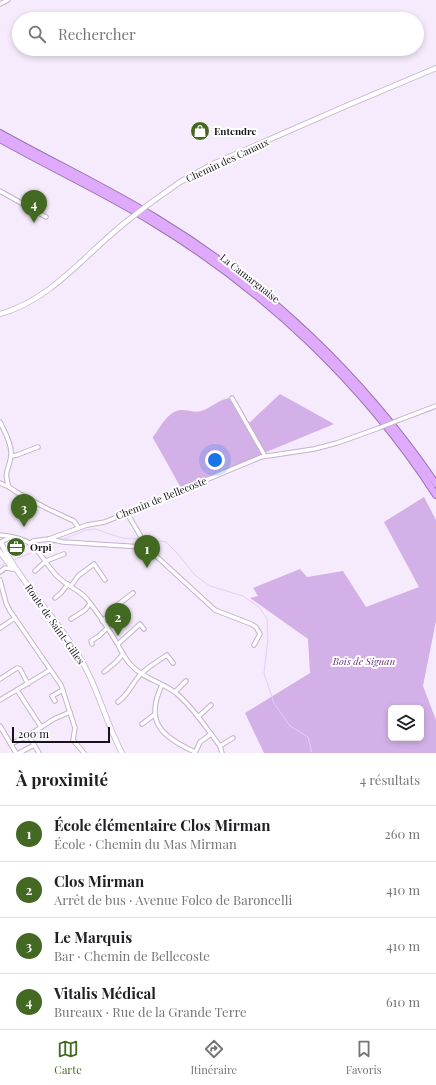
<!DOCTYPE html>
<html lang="fr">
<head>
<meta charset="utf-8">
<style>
  body { margin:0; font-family:"Playfair Display",serif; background:#f6f6f6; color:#202124 }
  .controls { position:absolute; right:12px; bottom:12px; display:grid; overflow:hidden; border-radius:6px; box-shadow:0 2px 6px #0003 }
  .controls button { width:36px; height:36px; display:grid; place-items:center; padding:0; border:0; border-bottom:1px solid #e0e0e0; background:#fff; color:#202124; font:20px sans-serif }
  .scale { position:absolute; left:12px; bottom:10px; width:98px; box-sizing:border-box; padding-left:4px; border:2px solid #18121c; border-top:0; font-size:11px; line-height:14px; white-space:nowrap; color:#18121c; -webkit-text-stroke:3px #fff; paint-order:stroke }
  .you { position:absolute; left:215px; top:460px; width:14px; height:14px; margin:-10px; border:3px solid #fff; border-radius:50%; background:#1a73e8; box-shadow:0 0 0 6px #1a73e833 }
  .badge { display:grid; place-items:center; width:26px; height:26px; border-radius:50%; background:#426821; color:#fff; font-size:13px; font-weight:700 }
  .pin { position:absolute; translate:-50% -33px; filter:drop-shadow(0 1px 2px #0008) }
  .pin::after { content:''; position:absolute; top:21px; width:14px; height:12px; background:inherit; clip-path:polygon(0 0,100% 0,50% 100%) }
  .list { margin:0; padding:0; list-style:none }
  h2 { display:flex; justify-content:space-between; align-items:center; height:52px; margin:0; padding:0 16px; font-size:17px }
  h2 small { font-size:13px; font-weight:400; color:#757577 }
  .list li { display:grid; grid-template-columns:26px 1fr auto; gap:12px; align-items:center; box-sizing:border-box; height:56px; padding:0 16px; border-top:1px solid #e0e0e0 }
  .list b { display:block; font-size:15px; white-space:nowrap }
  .list p { margin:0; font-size:13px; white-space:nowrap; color:#757577 }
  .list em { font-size:13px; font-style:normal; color:#757577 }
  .icon { flex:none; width:22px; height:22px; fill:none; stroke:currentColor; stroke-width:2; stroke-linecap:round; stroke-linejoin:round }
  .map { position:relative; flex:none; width:436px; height:753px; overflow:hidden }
  .search { position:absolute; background:#fff; box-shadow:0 2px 6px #0003; left:12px; right:12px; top:12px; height:44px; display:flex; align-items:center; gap:10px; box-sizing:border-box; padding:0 14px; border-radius:22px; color:#757577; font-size:15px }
  .sheet { height:276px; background:#fff }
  nav { display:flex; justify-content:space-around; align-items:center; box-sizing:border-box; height:56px; border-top:1px solid #e0e0e0; background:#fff; font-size:11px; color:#757577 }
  nav a { display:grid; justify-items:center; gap:2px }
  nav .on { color:#426821 }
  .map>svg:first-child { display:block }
  .green { fill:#d3b0e7; fill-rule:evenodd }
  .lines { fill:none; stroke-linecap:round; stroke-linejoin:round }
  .stream { stroke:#e7ccf7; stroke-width:1 }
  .minor-casing { stroke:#c4b2ce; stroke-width:5.5 }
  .secondary-casing { stroke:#c4b2ce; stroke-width:6 }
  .motorway-casing { stroke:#9975ae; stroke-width:8 }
  .minor { stroke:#fff; stroke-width:3.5 }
  .secondary { stroke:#fff; stroke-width:4.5 }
  .motorway { stroke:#dfaafc; stroke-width:6 }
  .minor-bridge-casing { stroke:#c4b2ce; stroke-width:5.5; stroke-linecap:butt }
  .secondary-bridge-casing { stroke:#c4b2ce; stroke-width:6; stroke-linecap:butt }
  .minor-bridge { stroke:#fff; stroke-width:3.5 }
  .secondary-bridge { stroke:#fff; stroke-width:4.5 }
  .labels { text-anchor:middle; stroke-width:4; stroke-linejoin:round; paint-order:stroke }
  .poi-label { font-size:10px; font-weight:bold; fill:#18121c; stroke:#fff; text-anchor:start }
  .street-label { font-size:10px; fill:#18121c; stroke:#fff }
  .park-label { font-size:10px; font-style:italic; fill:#6a3384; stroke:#fff }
</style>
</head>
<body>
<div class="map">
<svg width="436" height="753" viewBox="0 0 436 753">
  <rect width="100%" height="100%" fill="#f6ebfc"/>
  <g class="green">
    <path d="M280 394 334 424 264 453 249 423Z"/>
    <path d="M229 398 263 454 183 488H181L153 438V437C161 427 168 410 182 410 188 410 195 413 201 411 211 408 218 400 229 398Z"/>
    <path d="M424 497 436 520V621L423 686 436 720V753H264L245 713 310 673 308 639 250 598 258 596 253 588 300 569 307 577 343 571 366 607 419 587 384 522ZM391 708H421V738H391Z"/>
  </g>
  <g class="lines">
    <g class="stream">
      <path d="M144 539 166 542 178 554 195 575 210 586 243 596 260 608 267 619 268 638 264 673 274 703 290 726 308 737 312 753"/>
      <path d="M62 540 86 530 95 529 122 538 138 539"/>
      <path d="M39 550 57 542"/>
      <path d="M13 560 34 552"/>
      <path d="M0 566 6 563"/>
    </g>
    <g class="minor-casing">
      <g id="minor">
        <path d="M0 4 8 0"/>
        <path d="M0 191 46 217"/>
        <path d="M232 398 265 456"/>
        <path d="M399 420 436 406"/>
        <path d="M0 422C5 432 12 445 11 456 9 470 3 471 9 487"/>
        <path d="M11 456 17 455 38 447"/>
        <path d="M0 483 9 487 18 493 48 509 74 521 78 527"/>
        <path d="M127 513 140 535 143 547 155 555 215 610 251 624 256 627 260 634 254 645"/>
        <path d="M0 535C39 539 34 550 56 575 65 585 78 589 87 599 97 612 110 631 118 645 122 652 125 659 131 665 143 679 163 682 177 694 193 707 207 729 220 746L222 753"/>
        <path d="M49 539 63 542 143 547"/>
        <path d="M1 542 11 537"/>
        <path d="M31 543 33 541 49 539 87 525 105 522 261 457 314 449 337 443 379 428"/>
        <path d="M35 571 46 561 64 554"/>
        <path d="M0 572 5 568 13 569"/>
        <path d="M0 580 6 603 10 611 61 685 75 728 73 740 84 753"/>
        <path d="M71 586 78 576 94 564 105 580"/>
        <path d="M55 598 61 593 68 584"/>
        <path d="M71 619 85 610 90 604"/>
        <path d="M102 621 110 615 115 607 133 593"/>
        <path d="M0 628 15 618"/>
        <path d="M92 644 91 641 99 636 107 628"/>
        <path d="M118 644 140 624 144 629"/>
        <path d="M104 672 116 662 123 654"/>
        <path d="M0 679 17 668 20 669 28 684"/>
        <path d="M162 685C144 722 162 737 195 752"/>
        <path d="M17 690 41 727"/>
        <path d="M175 692 186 681"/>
        <path d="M0 700 50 670"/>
        <path d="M55 701 52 696 63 690"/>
        <path d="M118 702C131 692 131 684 141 674 148 667 158 661 167 655L173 663"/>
        <path d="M198 717 211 705"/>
        <path d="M142 724 154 715"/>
        <path d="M0 726 16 753"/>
        <path d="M29 735 54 719 70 712"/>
        <path d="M11 744 29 735 34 745 19 753"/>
        <path d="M34 745 39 753"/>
        <path d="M220 746 233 738"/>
        <path d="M195 753 200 742 211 734"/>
      </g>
    </g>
    <g class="secondary-casing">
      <g id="secondary">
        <path d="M149 204 180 182 213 164 346 106 436 68"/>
        <path d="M0 314C54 299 87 251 131 218"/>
        <path d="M1 543C21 583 54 615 77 653 97 684 105 721 122 753"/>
        <path d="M0 552 13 569"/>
      </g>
    </g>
    <g class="motorway-casing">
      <g id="motorway">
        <path d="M0 133C52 162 105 187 156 218 267 285 363 377 436 484"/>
        <path d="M0 139C51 168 104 192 154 223 266 291 364 384 436 495"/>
      </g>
    </g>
    <use href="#minor" class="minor"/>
    <use href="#secondary" class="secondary"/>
    <use href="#motorway" class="motorway"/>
    <g class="minor-bridge-casing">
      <path id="minor-bridge" d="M379 428 399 420"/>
    </g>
    <g class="secondary-bridge-casing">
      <path id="secondary-bridge" d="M131 218 149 204"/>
    </g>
    <use href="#minor-bridge" class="minor-bridge"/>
    <use href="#secondary-bridge" class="secondary-bridge"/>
  </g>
  <defs>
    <g id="shop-disc" transform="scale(1)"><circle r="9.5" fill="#426821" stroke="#fff"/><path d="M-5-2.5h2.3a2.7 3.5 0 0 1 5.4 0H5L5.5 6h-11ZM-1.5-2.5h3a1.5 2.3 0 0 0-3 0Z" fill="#fff"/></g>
    <g id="office-disc" transform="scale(1)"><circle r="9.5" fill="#426821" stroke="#fff"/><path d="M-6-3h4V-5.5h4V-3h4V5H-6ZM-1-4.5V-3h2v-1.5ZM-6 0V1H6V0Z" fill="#fff"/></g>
  </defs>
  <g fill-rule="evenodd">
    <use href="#shop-disc" x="200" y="131"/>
    <use href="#office-disc" x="16" y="547"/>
  </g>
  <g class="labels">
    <g class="poi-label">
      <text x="214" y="135">Entendre</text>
      <text x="30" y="551">Orpi</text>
    </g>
    <g class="street-label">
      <text transform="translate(227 160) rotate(-25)" y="4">Chemin des Canaux</text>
      <text transform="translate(250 278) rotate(38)" y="4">La Camarguaise</text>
      <text transform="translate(161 498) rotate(-22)" y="4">Chemin de Bellecoste</text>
      <text transform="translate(55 624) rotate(55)" y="4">Route de Saint-Gilles</text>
    </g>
    <g class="park-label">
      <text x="364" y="665">Bois de Signan</text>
    </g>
  </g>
</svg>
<div class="controls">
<button><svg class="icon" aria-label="layers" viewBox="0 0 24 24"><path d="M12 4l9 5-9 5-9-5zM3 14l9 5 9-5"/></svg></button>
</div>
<div class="scale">200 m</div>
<div class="you"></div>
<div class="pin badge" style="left:147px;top:568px">1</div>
<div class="pin badge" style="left:118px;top:636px">2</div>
<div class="pin badge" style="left:24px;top:527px">3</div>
<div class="pin badge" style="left:34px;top:223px">4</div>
<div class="search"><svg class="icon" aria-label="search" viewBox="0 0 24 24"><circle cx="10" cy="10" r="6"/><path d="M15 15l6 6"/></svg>Rechercher</div>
</div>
<section class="sheet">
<h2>À proximité<small>4 résultats</small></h2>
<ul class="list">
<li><span class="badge">1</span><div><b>École élémentaire Clos Mirman</b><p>École · Chemin du Mas Mirman</p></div><em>260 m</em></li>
<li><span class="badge">2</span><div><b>Clos Mirman</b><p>Arrêt de bus · Avenue Folco de Baroncelli</p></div><em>410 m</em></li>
<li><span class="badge">3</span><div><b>Le Marquis</b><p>Bar · Chemin de Bellecoste</p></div><em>410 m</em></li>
<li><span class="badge">4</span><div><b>Vitalis Médical</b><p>Bureaux · Rue de la Grande Terre</p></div><em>610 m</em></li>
</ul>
</section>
<nav>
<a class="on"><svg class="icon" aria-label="map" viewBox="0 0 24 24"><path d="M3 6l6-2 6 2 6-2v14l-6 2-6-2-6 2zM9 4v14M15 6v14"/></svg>Carte</a>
<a><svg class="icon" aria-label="directions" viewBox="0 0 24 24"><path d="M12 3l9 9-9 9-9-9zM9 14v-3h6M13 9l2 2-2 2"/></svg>Itinéraire</a>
<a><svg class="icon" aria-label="saved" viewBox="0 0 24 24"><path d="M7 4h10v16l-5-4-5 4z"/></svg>Favoris</a>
</nav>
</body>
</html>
